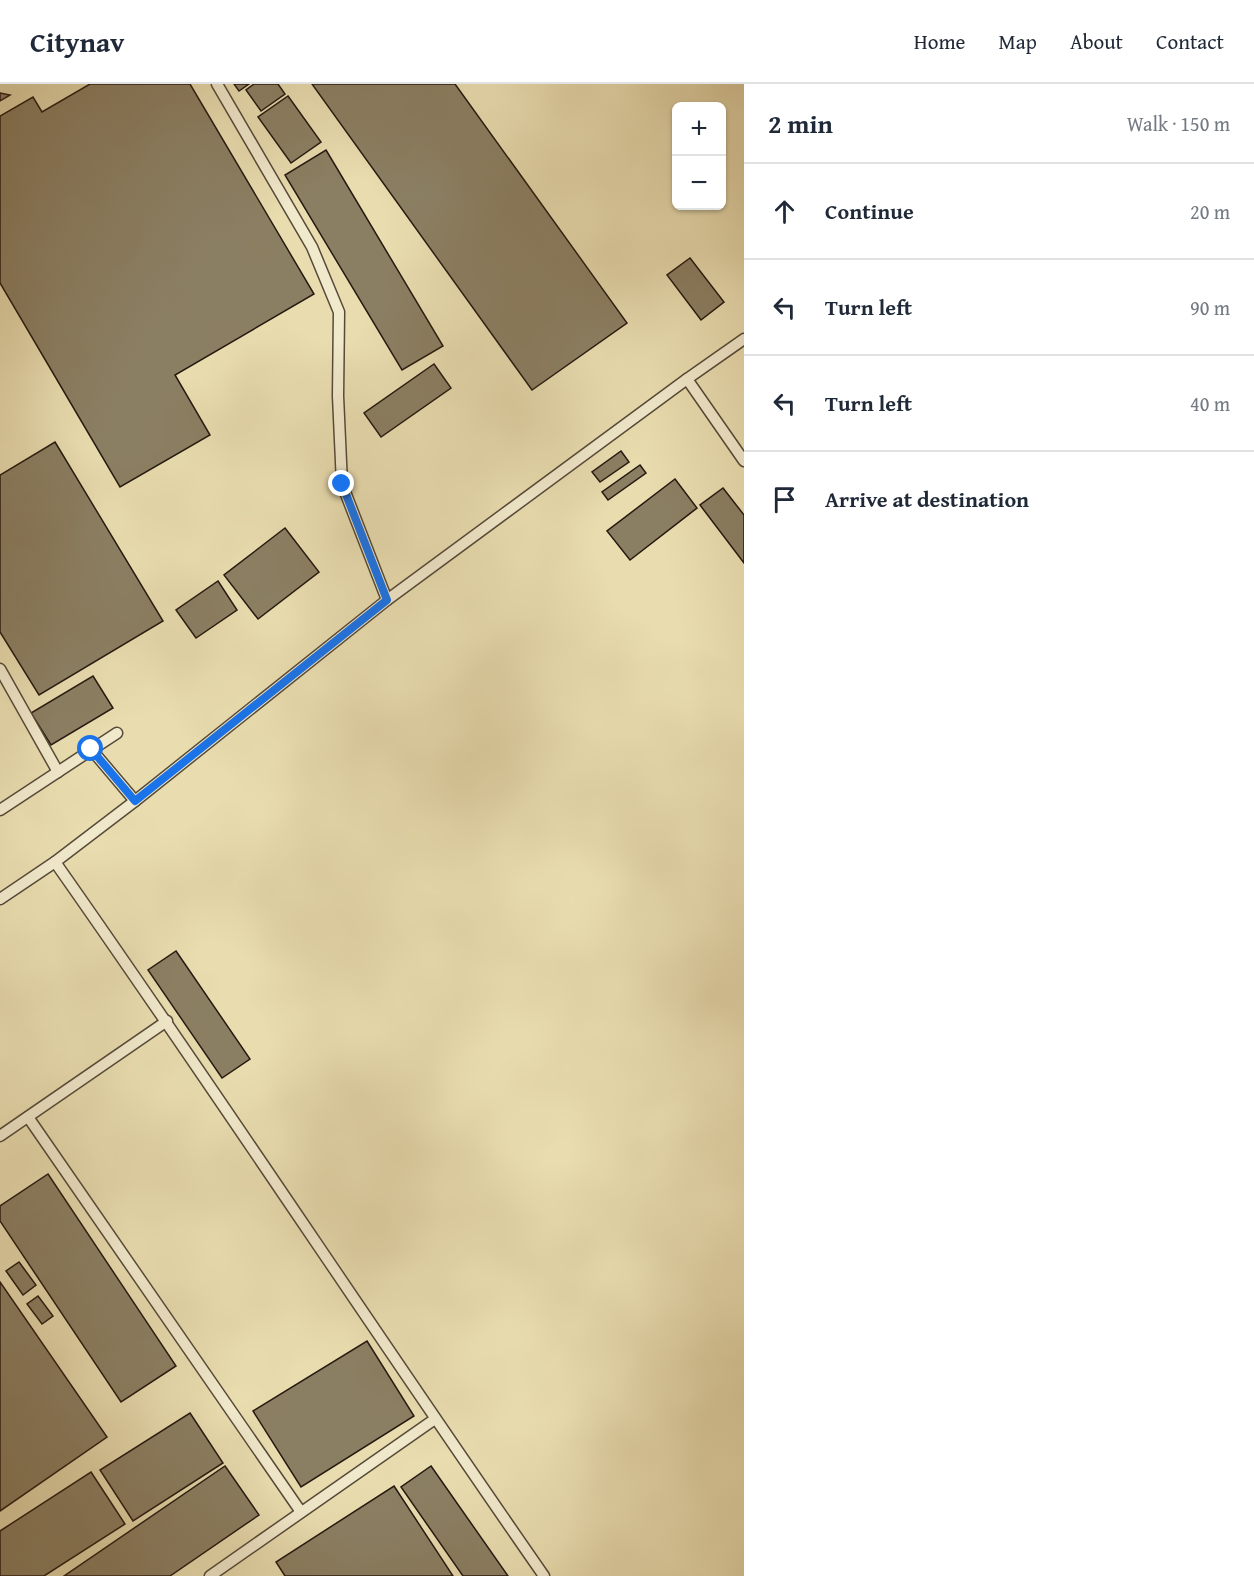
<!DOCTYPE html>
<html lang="en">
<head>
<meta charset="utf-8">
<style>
  body { margin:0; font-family:"Gentium Book Plus",serif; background:#f2f2f3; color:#1f2937 }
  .controls { position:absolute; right:18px; top:18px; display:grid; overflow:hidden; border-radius:9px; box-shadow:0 2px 4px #0004 }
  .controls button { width:54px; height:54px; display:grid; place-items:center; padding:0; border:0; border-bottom:2px solid #e0e1e3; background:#fff; color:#1f2937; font:30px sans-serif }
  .stop { position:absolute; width:18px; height:18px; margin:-14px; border:4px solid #1a73e8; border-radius:50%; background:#fff }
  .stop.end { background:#1a73e8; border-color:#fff; box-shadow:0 2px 6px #0008 }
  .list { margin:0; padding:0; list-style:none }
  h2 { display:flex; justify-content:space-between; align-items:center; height:78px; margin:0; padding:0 24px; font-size:26px }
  h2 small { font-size:20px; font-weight:400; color:#747a83 }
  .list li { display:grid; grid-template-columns:39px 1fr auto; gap:18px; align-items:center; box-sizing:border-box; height:96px; padding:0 24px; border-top:2px solid #e0e1e3 }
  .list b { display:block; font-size:22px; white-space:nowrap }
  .list em { font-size:20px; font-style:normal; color:#747a83 }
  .icon { flex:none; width:33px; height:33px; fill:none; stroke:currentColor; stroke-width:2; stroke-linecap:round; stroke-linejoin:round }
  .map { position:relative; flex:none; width:744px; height:1492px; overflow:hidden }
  header { display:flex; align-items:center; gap:36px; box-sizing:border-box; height:84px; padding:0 30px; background:#fff; border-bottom:2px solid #e0e1e3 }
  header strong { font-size:28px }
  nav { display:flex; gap:33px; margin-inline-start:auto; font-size:21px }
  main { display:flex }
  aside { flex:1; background:#fff }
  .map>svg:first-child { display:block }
  .building { fill:#8b7f63; stroke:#251910; stroke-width:1.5 }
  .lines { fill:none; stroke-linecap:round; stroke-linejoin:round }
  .service-casing { stroke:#564a38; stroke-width:13 }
  .service { stroke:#f1e9cc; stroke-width:10 }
  .route { stroke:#1a73e8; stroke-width:8 }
</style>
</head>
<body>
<header>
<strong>Citynav</strong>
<nav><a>Home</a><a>Map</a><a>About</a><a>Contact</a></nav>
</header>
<main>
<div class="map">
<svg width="744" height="1492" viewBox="0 0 744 1492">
  <rect width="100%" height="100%" fill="#e9ddb0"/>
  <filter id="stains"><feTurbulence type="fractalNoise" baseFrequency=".00333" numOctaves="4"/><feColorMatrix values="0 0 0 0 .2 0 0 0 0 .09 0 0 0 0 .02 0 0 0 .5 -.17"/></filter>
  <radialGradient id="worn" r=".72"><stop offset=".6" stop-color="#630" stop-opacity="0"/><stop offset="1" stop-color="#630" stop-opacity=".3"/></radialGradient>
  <g class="building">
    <path d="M90 0H190L314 210 175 291 210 351 120 403 0 199V32L33 13 42 28Z"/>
    <path d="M234 0H249L239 7Z"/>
    <path d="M254 0H278L285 10 261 27 246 6Z"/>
    <path d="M312 0H455L627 239 532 306Z"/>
    <path d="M0 9 10 11 0 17Z"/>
    <path d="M288 12 321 58 291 79 258 33Z"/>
    <path d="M326 66 443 262 402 286 285 91Z"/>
    <path d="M690 174 724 218 701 236 667 191Z"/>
    <path d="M434 280 451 304 381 353 364 329Z"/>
    <path d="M55 358 163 537 39 611 0 548V391Z"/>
    <path d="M621 367 629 378 600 398 592 388Z"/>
    <path d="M640 381 646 389 608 416 602 408Z"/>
    <path d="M675 395 697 424 630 476 607 447Z"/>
    <path d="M723 404 744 431V479L700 421Z"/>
    <path d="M285 444 319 488 258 535 224 491Z"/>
    <path d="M218 497 237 526 196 554 176 526Z"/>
    <path d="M93 592 113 624 51 661 31 629Z"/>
    <path d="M176 867 250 975 222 994 148 886Z"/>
    <path d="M48 1090 176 1282 121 1318 0 1137V1122Z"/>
    <path d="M19 1178 36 1201 23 1211 6 1187Z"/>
    <path d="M0 1198 107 1353 0 1427Z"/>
    <path d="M38 1212 53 1232 42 1240 27 1220Z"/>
    <path d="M367 1257 414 1332 301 1403 253 1327Z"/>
    <path d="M190 1329 223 1379 133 1437 100 1386Z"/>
    <path d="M225 1382 259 1431 170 1492H64Z"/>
    <path d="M431 1382 508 1492H463L401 1403Z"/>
    <path d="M91 1388 125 1440 44 1492H0V1447Z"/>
    <path d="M394 1402 453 1492H285L276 1478Z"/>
  </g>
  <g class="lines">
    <g class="service-casing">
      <g id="service">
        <path d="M217 0 312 163 339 228 338 312 342 400 387 516"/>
        <path d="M687 295 744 377"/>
        <path d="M0 585 58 688"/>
        <path d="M91 665 135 717"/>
        <path d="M0 726 117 649"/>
        <path d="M55 778C221 1014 379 1255 544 1492"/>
        <path d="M0 815 55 778 135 717 387 516 687 295 744 255"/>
        <path d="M28 1033 301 1428"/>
        <path d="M0 1052 167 937"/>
        <path d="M210 1492 435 1335"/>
      </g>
    </g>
    <use href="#service" class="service"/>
  </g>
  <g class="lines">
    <path class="route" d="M91 665 135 717 387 516 342 400"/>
  </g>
  <rect width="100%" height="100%" filter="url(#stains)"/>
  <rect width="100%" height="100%" fill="url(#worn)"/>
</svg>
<div class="controls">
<button>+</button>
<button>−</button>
</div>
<div class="stop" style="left:91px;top:665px"></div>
<div class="stop end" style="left:342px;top:400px"></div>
</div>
<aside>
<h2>2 min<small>Walk · 150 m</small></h2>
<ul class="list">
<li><svg class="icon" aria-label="ahead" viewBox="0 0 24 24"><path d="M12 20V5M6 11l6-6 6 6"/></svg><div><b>Continue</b></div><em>20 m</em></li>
<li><svg class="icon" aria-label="left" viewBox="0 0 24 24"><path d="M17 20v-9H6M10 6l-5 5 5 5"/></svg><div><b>Turn left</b></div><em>90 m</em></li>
<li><svg class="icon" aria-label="left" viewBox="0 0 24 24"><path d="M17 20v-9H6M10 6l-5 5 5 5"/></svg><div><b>Turn left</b></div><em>40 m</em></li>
<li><svg class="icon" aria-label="arrive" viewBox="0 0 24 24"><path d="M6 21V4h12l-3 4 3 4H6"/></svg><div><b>Arrive at destination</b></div></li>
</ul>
</aside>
</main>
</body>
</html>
